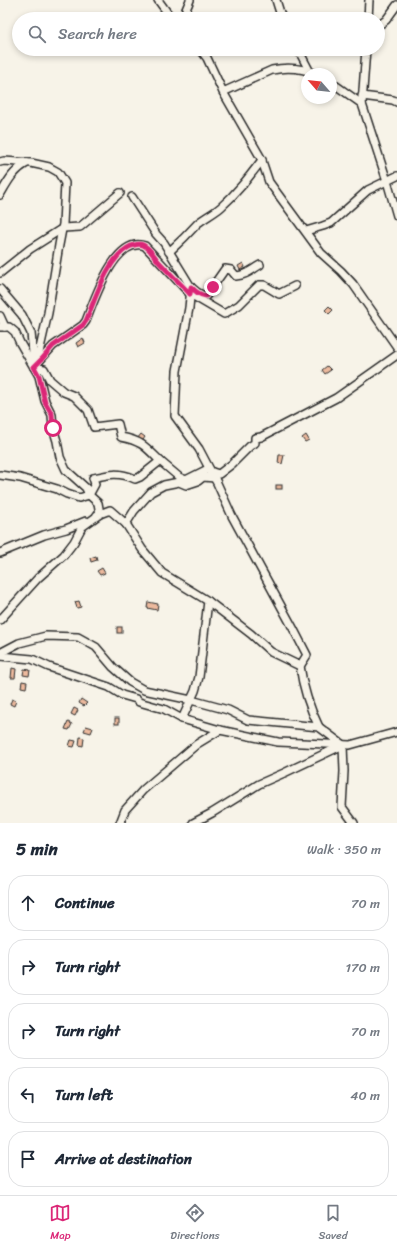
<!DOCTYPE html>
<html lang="en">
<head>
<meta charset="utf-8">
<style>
  body { margin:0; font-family:Sriracha,sans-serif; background:#f2f2f3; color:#1f2937 }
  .compass { position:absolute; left:301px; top:68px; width:36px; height:36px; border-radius:50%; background:#fff; box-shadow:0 2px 6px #0003; rotate:298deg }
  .stop { position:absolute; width:12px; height:12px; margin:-9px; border:3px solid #db2777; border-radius:50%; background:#fff }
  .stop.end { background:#db2777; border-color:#fff; box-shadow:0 1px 4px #0008 }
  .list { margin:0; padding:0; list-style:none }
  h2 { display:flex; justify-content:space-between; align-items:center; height:52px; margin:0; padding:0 16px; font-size:17px }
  h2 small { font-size:13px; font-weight:400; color:#747a83 }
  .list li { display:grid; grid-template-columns:26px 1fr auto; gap:12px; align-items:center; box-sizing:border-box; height:56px; margin:0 8px 8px; padding:0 8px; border:1px solid #e0e1e3; border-radius:16px }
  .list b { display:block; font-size:15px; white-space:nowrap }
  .list em { font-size:13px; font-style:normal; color:#747a83 }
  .icon { flex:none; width:22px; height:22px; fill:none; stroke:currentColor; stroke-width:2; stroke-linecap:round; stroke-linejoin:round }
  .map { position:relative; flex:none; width:397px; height:823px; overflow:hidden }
  .search { position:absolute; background:#fff; box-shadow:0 2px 6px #0003; left:12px; right:12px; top:12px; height:44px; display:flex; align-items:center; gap:10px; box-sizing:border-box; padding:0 14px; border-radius:22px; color:#747a83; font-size:15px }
  .sheet { height:372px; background:#fff }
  nav { display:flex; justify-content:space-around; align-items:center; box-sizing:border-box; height:56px; border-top:1px solid #e0e1e3; background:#fff; font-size:11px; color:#747a83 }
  nav a { display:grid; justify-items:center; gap:2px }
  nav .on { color:#db2777 }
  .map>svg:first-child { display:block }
  .building { fill:#ecb99d; stroke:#2b2b2b }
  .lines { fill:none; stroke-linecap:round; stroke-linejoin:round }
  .minor-casing { stroke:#2b2b2b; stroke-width:10 }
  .minor { stroke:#f7f3e8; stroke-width:7 }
  .route { stroke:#db2777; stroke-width:5 }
</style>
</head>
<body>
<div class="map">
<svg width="397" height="823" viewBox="0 0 397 823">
  <rect width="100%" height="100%" fill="#f7f3e8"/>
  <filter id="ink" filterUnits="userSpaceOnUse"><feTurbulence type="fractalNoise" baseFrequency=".025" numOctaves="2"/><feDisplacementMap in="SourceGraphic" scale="8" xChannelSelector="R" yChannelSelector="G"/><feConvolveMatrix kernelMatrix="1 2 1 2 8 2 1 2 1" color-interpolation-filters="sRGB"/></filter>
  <g filter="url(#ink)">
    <g class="building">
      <path d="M243 263 245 267 240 270 238 266Z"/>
      <path d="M329 306 333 310 329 314 325 310Z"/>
      <path d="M83 338 85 343 78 347 76 343Z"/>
      <path d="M327 366 331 370 325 374 322 370Z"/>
      <path d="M141 434 145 437 141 443 137 439Z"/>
      <path d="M306 435 309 440 305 442 302 438Z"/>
      <path d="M279 455H284L282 464 278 463Z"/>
      <rect x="276" y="485" width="6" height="4"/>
      <path d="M96 556 97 560 91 562 90 558Z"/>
      <path d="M102 568 105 573 100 575 97 571Z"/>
      <path d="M79 601 81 607 77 608 75 602Z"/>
      <path d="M148 602 158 604 157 610 147 608Z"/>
      <rect x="117" y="627" width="5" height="6"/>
      <path d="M12 668 16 669 15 678H11Z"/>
      <path d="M24 669 30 670 29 676 23 675Z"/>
      <path d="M22 681 27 682 26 688 21 687Z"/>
      <path d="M12 699 16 701 14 706 10 704Z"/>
      <path d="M81 699 87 703 84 706 79 703Z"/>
      <path d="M74 708 78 710 75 716 71 714Z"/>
      <rect x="115" y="718" width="4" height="6"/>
      <path d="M68 722 72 724 69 730 65 729Z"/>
      <path d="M86 726 93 728 91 733 84 731Z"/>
      <path d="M80 737 84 738 83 746 79 745Z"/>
      <path d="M71 740 76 741 74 747 69 746Z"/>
    </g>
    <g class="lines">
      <g class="minor-casing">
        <g id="minor">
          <path d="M158 0 172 19"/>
          <path d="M276 0 282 19"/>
          <path d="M182 19 190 0"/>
          <path d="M368 19 369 0"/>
          <path d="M378 26 386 20 397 5"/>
          <path d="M200 49 207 58 223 92 261 158 269 182 321 253 341 271 353 284 397 347"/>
          <path d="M298 49 310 72"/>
          <path d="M366 49 362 104 387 181 397 216"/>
          <path d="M331 82 362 104"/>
          <path d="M223 92 272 70C287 67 302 68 316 74"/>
          <path d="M362 96 393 100 397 102"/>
          <path d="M0 162 4 161 31 163 49 167 58 172 65 183 63 224 59 245 48 313 36 366"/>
          <path d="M0 195C8 181 13 171 27 163"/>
          <path d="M132 197 156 234 164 243 191 287 197 292 202 295 206 296 225 269 231 270 236 276C247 275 251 270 260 265"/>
          <path d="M306 231 323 226 331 223 368 190 397 176"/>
          <path d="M169 252C179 243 189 233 198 223 206 217 214 213 221 207 237 193 249 177 262 160"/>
          <path d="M0 273 30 249 63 228 80 227 120 193"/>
          <path d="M191 287 189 308 177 371 175 416 199 449 217 483 232 516 293 628 307 655 300 666"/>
          <path d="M0 289 22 315 31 333 34 363"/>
          <path d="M0 316 5 327"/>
          <path d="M0 327H9L15 332 20 343 39 376 45 401 52 415 53 428 57 441 60 457 66 470 86 488 89 495 98 503 100 514 82 527 74 542 64 555 38 578 0 620"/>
          <path d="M34 367 53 346 83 325 86 321C94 301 115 235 145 246L190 294 224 314 239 305 259 285H264L279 294 295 286"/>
          <path d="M34 367 44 369 50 380 64 392 74 396 88 410 94 427 118 424 121 437C142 441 146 447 160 461"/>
          <path d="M0 475 20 478 57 489 67 494 79 498 89 495 95 484 93 478C110 474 119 472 135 479L140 477 160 461 179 477 186 480 206 470 219 474 232 464 250 446 255 443V438L261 437 336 398 397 355"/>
          <path d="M97 515 110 510 126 524 134 511 151 492 164 485 179 482 186 485 198 481 203 477 215 478"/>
          <path d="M126 524 142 549 162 573 208 601 251 634 271 652 300 666C303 688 309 707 319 727"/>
          <path d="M0 553 44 535 66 529 86 521"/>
          <path d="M0 653 19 643 46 636 78 637 96 647 113 667 130 682 144 690 191 700 228 710 248 720 319 727 343 745 344 771 342 807 354 823"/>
          <path d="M0 656 32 659 49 667 109 687 122 695 136 699 139 702 164 709 182 719 220 730 278 742 350 745 397 732"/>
          <path d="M182 719 195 691 199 677 208 601"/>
          <path d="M120 823 125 810 143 790 197 744 220 730"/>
          <path d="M193 823 212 813 259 784 284 773 341 746"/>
        </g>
      </g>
      <use href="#minor" class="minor"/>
    </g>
  </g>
  <g class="lines" filter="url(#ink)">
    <path class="route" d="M53 428 52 414 45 402 39 376 34 367 42 359 53 346 83 325 86 321C95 299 108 256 131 246 135 245 139 243 143 245 150 248 153 255 158 261 168 272 180 283 190 294L191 287C195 291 199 295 206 296L213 287"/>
  </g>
</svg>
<svg class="compass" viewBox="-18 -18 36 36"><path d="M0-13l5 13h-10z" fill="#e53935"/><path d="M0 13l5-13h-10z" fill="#747a83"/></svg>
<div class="stop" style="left:53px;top:428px"></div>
<div class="stop end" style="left:213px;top:287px"></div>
<div class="search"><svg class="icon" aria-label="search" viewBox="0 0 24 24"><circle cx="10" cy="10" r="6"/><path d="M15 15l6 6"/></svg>Search here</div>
</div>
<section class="sheet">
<h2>5 min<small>Walk · 350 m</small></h2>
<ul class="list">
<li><svg class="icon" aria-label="ahead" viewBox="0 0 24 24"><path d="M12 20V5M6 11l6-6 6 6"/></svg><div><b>Continue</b></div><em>70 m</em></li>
<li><svg class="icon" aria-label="right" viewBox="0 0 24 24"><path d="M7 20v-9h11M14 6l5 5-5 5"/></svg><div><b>Turn right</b></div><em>170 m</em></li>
<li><svg class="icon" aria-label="right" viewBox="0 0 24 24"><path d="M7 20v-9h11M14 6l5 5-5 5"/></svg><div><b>Turn right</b></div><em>70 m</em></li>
<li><svg class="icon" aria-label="left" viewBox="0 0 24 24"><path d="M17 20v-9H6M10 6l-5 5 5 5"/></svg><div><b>Turn left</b></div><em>40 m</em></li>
<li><svg class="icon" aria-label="arrive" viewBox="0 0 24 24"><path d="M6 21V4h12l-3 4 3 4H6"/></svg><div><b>Arrive at destination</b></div></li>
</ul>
</section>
<nav>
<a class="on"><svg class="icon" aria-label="map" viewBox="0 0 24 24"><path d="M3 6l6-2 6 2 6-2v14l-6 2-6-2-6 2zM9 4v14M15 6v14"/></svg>Map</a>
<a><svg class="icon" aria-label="directions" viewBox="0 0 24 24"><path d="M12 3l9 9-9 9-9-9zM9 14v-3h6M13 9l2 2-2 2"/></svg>Directions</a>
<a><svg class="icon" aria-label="saved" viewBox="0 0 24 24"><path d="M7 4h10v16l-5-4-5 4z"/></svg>Saved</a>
</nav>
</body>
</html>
